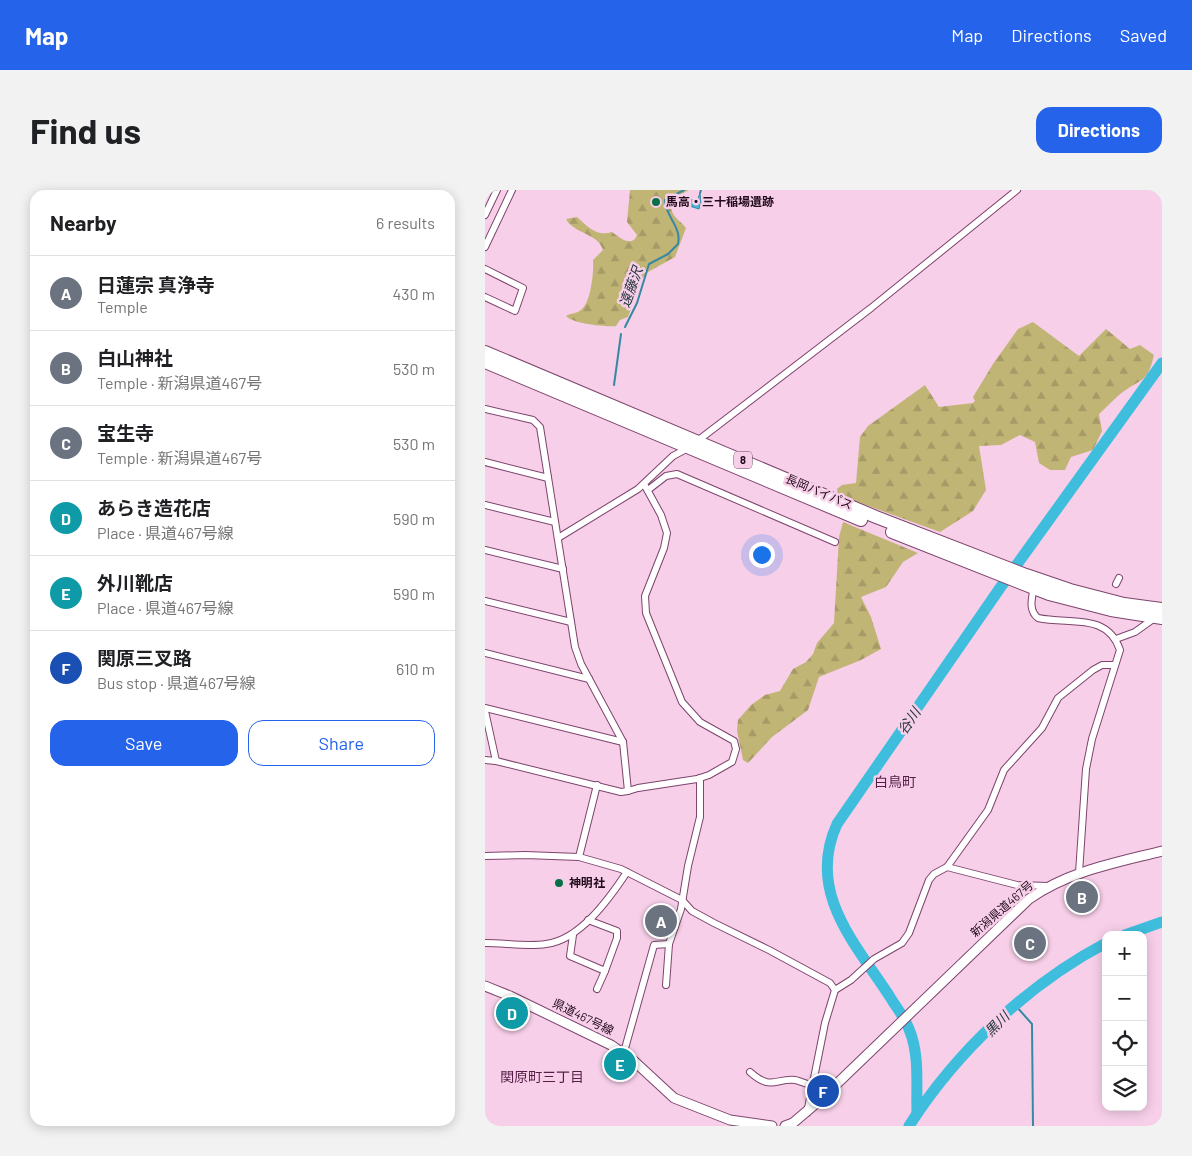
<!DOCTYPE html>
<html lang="en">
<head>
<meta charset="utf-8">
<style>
  body { margin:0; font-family:Barlow,"Noto Sans JP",sans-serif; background:#f2f2f2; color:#202124 }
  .controls { position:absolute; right:15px; bottom:15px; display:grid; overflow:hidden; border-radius:10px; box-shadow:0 2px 12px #0003 }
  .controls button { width:45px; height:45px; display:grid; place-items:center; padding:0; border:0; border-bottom:1px solid #e0e0e0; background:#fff; color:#202124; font:25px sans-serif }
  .you { position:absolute; left:276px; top:364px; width:18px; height:18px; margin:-12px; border:4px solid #fff; border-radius:50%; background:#1a73e8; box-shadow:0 0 0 8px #1a73e833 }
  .badge { display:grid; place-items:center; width:32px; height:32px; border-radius:50%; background:#2563eb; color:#fff; font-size:16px; font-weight:700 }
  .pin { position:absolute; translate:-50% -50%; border:2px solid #fff; box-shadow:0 1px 5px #0006 }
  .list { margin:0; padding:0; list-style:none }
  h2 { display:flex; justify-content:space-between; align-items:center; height:65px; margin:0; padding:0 20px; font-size:21px }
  h2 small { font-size:16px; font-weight:400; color:#757577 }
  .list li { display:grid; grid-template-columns:32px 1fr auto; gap:15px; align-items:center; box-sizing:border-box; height:75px; padding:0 20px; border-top:1px solid #e0e0e0 }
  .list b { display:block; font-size:19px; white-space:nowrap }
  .list p { margin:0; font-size:16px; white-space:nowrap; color:#757577 }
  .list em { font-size:16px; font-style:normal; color:#757577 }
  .actions { display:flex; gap:10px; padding:15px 20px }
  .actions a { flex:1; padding:11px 0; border:1px solid #2563eb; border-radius:15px; text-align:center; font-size:18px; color:#2563eb }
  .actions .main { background:#2563eb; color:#fff }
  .icon { flex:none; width:28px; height:28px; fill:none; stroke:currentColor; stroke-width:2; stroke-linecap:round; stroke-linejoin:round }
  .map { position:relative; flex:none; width:677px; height:936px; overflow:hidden; border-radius:15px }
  header { display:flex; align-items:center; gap:30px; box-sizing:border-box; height:70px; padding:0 25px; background:#2563eb; color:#fff }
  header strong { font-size:24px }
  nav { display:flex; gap:28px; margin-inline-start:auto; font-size:18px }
  .intro { display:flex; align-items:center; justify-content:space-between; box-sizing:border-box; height:120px; padding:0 30px }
  h1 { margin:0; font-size:35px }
  .button { padding:12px 22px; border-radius:15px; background:#2563eb; color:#fff; font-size:18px; font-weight:700 }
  main { display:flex; gap:30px; padding:0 30px }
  aside { flex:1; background:#fff; border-radius:15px; box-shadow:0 2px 12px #0003 }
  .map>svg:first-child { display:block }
  .forest { fill:url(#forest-firs) }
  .water { fill:url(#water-rules); stroke:#3688a3 }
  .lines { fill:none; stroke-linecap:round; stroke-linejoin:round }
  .stream { stroke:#3688a3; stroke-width:2 }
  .river { stroke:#3fbddd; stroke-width:11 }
  .street-casing { stroke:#7d446c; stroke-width:8 }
  .secondary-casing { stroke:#7d446c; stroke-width:11 }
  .highway-casing { stroke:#7d446c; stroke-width:14 }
  .street { stroke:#fff; stroke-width:6 }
  .secondary { stroke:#fff; stroke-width:9 }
  .highway { stroke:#fff; stroke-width:12 }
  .poi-dot { fill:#087047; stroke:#f7cfe9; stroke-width:2 }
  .labels { text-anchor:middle; stroke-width:5; stroke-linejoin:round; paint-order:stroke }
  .shield { fill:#f7cfe9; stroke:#62465a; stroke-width:1 }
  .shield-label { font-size:11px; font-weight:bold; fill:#220b1c }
  .poi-label { font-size:12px; font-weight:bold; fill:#220b1c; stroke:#f7cfe9; text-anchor:start }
  .street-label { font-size:12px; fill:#220b1c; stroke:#f7cfe9 }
  .water-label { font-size:14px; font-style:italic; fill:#1e3339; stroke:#f7cfe9 }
  .neighbourhood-label { font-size:14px; fill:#541e46; stroke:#f7cfe9 }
</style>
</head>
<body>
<header>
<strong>Map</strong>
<nav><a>Map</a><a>Directions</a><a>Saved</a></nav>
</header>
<div class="intro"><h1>Find us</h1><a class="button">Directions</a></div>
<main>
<aside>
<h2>Nearby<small>6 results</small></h2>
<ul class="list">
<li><span class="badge" style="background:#6b7280">A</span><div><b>日蓮宗 真浄寺</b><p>Temple</p></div><em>430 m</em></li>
<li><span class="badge" style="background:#6b7280">B</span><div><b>白山神社</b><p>Temple · 新潟県道467号</p></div><em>530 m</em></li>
<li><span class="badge" style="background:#6b7280">C</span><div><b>宝生寺</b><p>Temple · 新潟県道467号</p></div><em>530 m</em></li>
<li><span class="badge" style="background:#0f9aa8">D</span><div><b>あらき造花店</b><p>Place · 県道467号線</p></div><em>590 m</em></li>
<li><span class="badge" style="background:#0f9aa8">E</span><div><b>外川靴店</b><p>Place · 県道467号線</p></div><em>590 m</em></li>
<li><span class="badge" style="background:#1a4fb4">F</span><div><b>関原三叉路</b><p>Bus stop · 県道467号線</p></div><em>610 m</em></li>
</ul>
<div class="actions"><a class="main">Save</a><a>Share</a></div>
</aside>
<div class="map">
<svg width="677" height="936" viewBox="0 0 677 936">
  <defs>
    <pattern id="forest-firs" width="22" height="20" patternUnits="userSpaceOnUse" patternTransform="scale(1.25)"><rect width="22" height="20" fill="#c1b576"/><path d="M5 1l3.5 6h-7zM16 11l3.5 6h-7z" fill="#a69a66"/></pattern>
    <pattern id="water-rules" width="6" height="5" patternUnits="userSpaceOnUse" patternTransform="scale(1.25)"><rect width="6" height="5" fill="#3fbddd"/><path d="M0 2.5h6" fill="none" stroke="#37a1bd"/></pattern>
  </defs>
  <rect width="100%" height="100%" fill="#f7cfe9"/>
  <g class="forest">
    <path d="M145 0H204L187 9C183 25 192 27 201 38L190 67 163 82 157 89 143 127 135 130 131 136C121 137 88 134 81 126 86 123 91 124 96 120 106 113 109 81 108 70L118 60C113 43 89 44 81 29L92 27C103 37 112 47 127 42 135 48 147 58 152 45L142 32Z"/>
    <path d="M548 132 594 166 621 139 645 159 655 155 669 165C662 195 655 188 634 205 627 211 621 218 614 224L617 241 608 260 586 267 580 280H565L554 273 550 252 535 245 516 255 494 256 501 300 488 321 455 342 353 305 352 299 357 295 371 293 375 247 383 236 440 195 454 217 488 213 490 211 488 207 508 174 533 139Z"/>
    <path d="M358 332 433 363 418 372 401 397 376 407 386 427 396 459 376 470 334 487 323 520 287 547 263 573 258 570 256 560 252 541 253 530 266 515 280 505 295 501 308 479 321 472 328 464 332 453 349 433 354 347Z"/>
  </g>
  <path class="water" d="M215 3 216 13 214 19 185 10 195 6 212 11Z"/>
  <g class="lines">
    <g class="stream">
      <path d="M215 3 216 0"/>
      <path d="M140 137 152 113 164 74 183 64 193 54C197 37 180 26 180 10L199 0"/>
      <path d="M129 195 136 144"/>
      <path d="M530 815 547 834 548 936"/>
    </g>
    <g class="river">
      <path d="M640 745 677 732"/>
      <path d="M432 922C431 895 435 865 424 839 420 828 411 817 405 807 370 753 321 702 352 634L515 398 677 173"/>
      <path d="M424 936C471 862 543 794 621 753"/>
    </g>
    <g class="street-casing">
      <g id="street">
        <path d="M0 25 12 0"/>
        <path d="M0 57 27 0"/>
        <path d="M0 79 38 98 30 121 0 107"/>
        <path d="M0 219 48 230 55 237 90 457 96 474 138 552 143 601 136 602 11 571 0 521"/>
        <path d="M211 252 386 118 532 0"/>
        <path d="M0 272 63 288"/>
        <path d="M163 300 181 286 192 284 350 352"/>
        <path d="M0 315 70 332"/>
        <path d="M73 348 153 299 188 266 203 258"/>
        <path d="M0 360 78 379"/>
        <path d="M631 394 634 388"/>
        <path d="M549 396C547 408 543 420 553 428 585 435 622 422 635 460L607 549 601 579 594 683"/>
        <path d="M0 411 86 432"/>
        <path d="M631 449 650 442 671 427"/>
        <path d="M0 463 104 489"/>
        <path d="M0 518 138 552"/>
        <path d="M0 570 11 571"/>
        <path d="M143 601 153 598 212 589 224 585 247 572 251 559 249 551 215 532 197 512 161 423 160 406 179 358 182 343 176 325 159 294"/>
        <path d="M0 666 40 665 94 667 136 679 197 710 207 721 229 733 284 760 345 793 350 800"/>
        <path d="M94 667 112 595"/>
        <path d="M462 677 532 695 563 696"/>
        <path d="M88 745 85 766 120 781 132 748V741L103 730"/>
        <path d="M0 753C20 753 42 757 61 754 95 750 124 709 142 682"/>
        <path d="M181 795 184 754 196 719 203 676 215 627V588"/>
        <path d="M112 799 120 781"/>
        <path d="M139 862 169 755 184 754"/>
        <path d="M265 882C286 901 291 888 310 890 315 891 321 894 326 895"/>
        <path d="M322 923 340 833 350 800 366 790 389 769 417 753 424 743 444 690 449 684 462 677 503 620 519 580 557 538 573 508 608 480 617 475H630"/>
      </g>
    </g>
    <g class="secondary-casing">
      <g id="secondary">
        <path d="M0 796 25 806 126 855 150 872 189 908 245 930 287 936"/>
        <path d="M300 936 308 933 335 910 544 709C584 681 630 673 677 661"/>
      </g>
    </g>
    <g class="highway-casing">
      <g id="highway">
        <path d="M0 162 391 327 541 385 585 400 639 414 677 419"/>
        <path d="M0 172 376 330"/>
        <path d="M407 342 564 404 626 420 677 428"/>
      </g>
    </g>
    <use href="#street" class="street"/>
    <use href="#secondary" class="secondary"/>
    <use href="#highway" class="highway"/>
  </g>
  <g class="poi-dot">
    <circle cx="171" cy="12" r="5"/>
    <circle cx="74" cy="693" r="5"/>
  </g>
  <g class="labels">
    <rect class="shield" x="249" y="261.5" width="18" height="17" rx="4"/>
    <g class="shield-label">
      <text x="258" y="274">8</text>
    </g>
    <g class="poi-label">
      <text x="181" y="16">馬高・三十稲場遺跡</text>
      <text x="84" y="697">神明社</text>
    </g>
    <g class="street-label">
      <text transform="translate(334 302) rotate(23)" y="4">長岡バイパス</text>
      <text transform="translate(517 719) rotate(-41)" y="4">新潟県道467号</text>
      <text transform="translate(98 827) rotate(26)" y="4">県道467号線</text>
    </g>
    <g class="water-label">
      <text transform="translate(146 97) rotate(-70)" y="5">遠藤沢</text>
      <text transform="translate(424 531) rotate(-56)" y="5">谷川</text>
      <text transform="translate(512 834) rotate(-46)" y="5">黒川</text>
    </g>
    <g class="neighbourhood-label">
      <text x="410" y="597">白鳥町</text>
      <text x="57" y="892">関原町三丁目</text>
    </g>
  </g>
</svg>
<div class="controls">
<button>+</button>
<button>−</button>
<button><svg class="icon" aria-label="locate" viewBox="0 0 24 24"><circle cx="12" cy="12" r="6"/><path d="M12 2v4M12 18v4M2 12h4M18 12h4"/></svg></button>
<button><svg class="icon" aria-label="layers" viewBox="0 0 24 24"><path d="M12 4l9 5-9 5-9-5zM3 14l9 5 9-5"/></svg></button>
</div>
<div class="you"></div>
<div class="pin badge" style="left:176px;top:731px;background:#6b7280">A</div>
<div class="pin badge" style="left:597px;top:707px;background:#6b7280">B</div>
<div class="pin badge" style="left:545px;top:753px;background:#6b7280">C</div>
<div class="pin badge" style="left:27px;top:823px;background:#0f9aa8">D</div>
<div class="pin badge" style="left:135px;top:874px;background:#0f9aa8">E</div>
<div class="pin badge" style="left:338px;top:901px;background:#1a4fb4">F</div>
</div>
</main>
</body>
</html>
